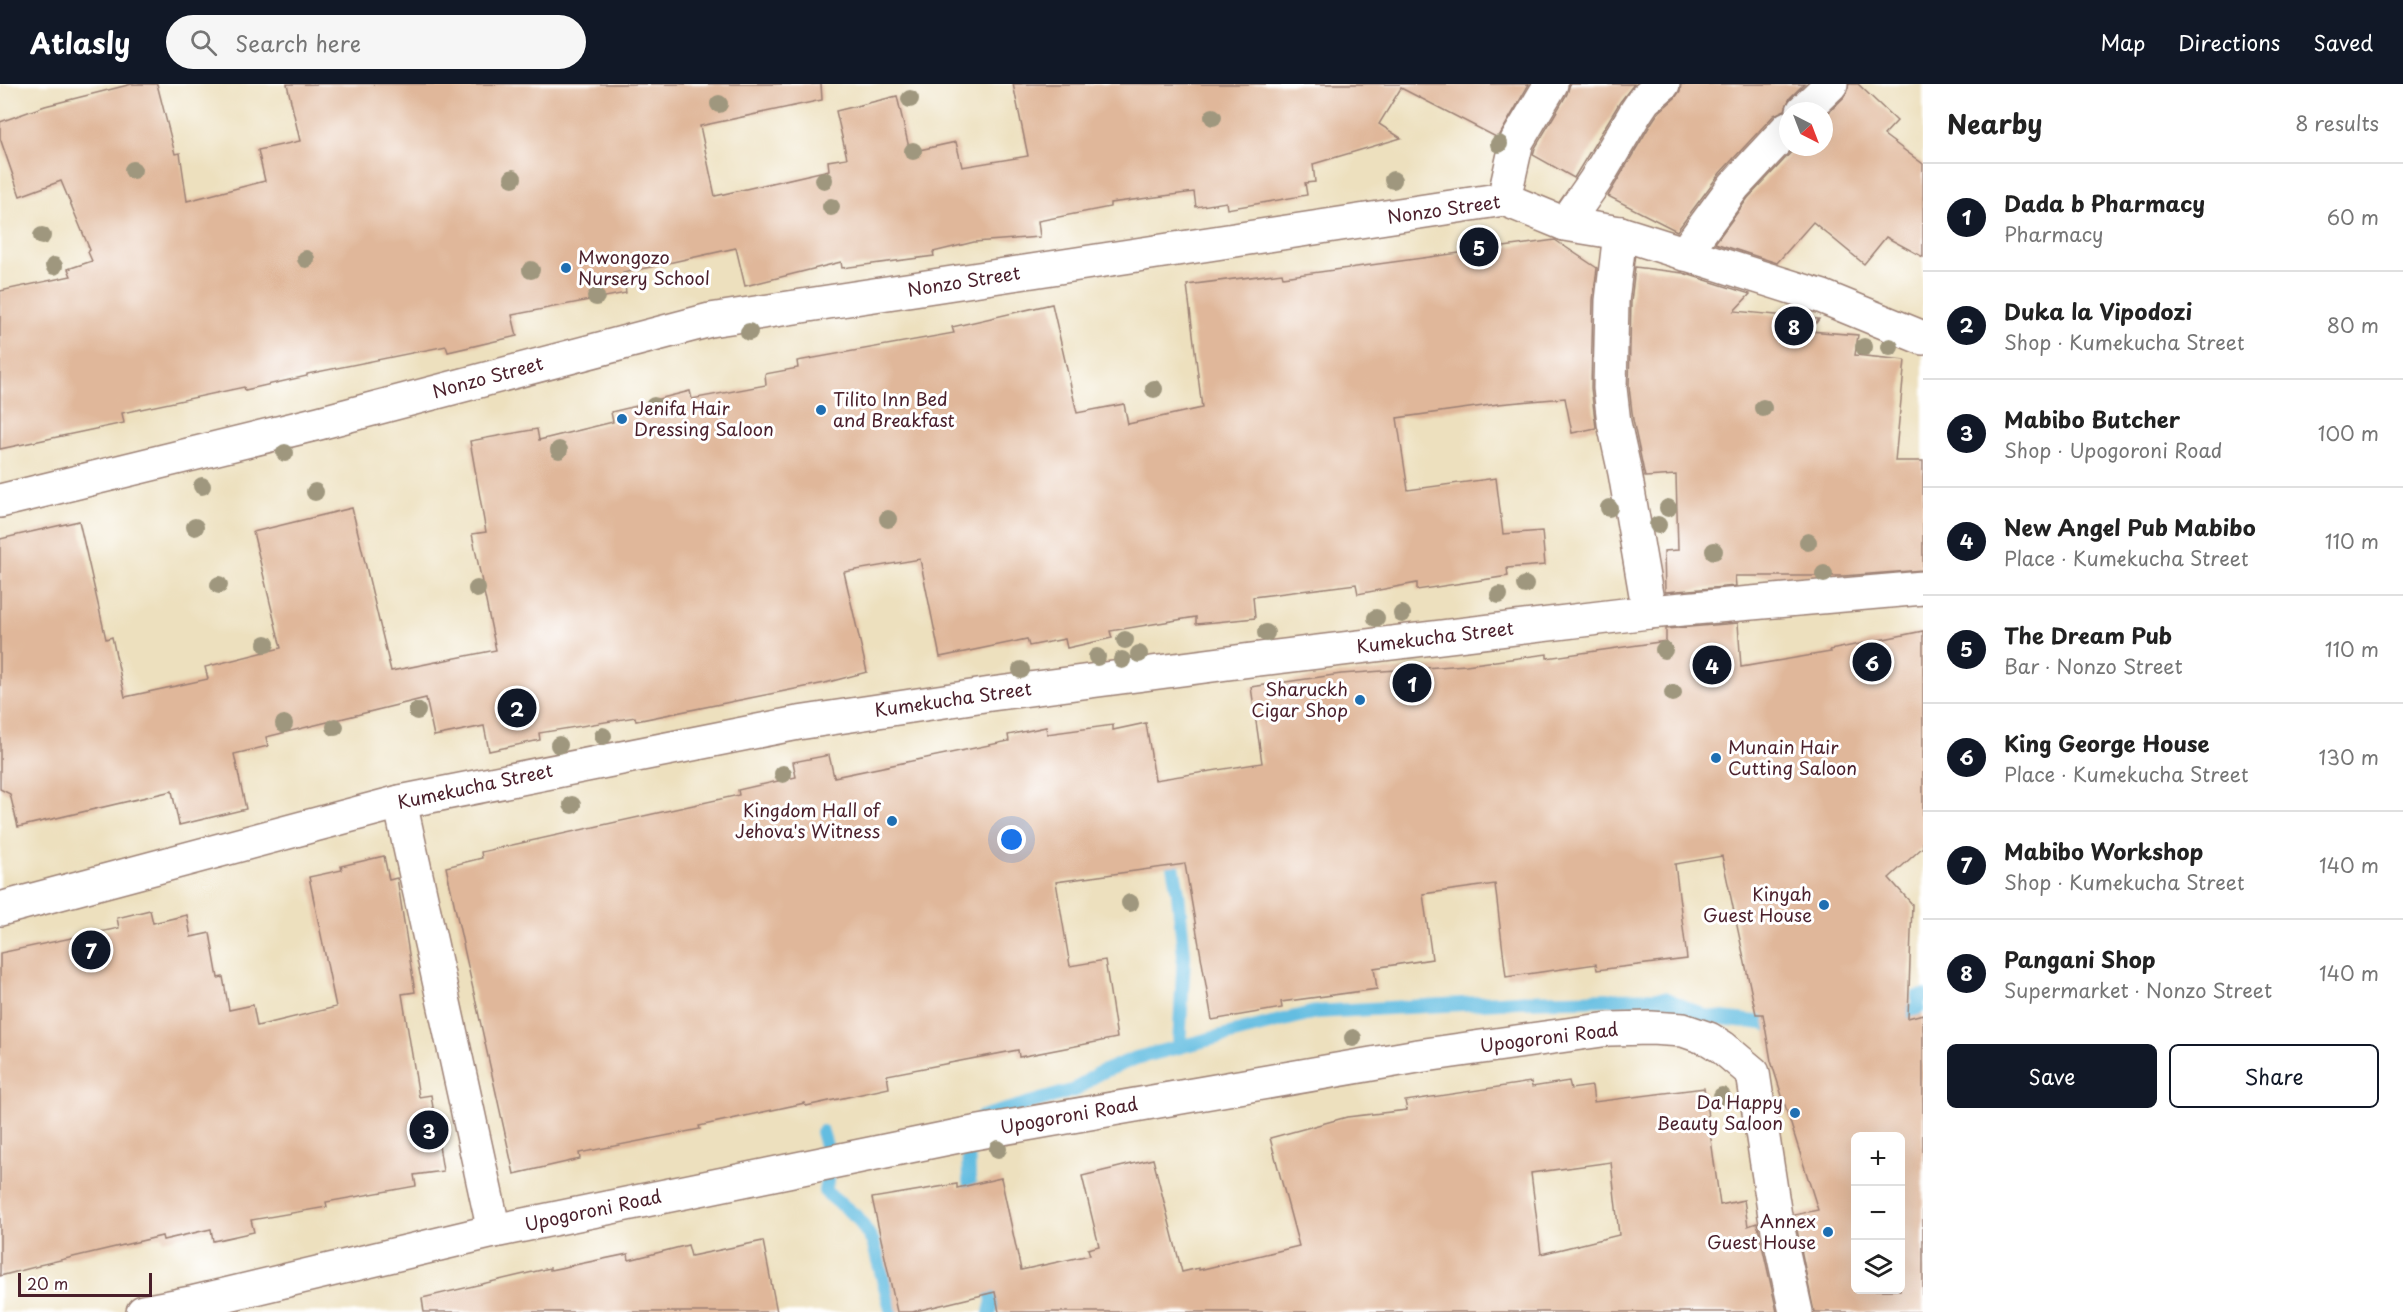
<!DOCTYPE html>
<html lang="en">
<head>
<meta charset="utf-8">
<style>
  body { margin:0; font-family:"Playpen Sans",sans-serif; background:#f6f6f6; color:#222 }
  .controls { position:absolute; right:18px; bottom:18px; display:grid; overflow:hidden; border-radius:9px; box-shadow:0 6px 24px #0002 }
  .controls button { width:54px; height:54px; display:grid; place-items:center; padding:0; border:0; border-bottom:2px solid #e0e0e0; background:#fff; color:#222; font:30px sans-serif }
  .compass { position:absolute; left:1779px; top:18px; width:54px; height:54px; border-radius:50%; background:#fff; box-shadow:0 6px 24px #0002; rotate:138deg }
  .scale { position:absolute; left:18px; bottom:15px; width:134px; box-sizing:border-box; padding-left:6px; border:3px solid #4a1f2b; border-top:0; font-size:16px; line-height:21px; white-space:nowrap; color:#4a1f2b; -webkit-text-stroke:4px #fff; paint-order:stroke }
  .you { position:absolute; left:1012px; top:756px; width:21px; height:21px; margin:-15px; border:4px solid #fff; border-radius:50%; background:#1a73e8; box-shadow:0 0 0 9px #1a73e833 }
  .badge { display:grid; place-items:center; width:39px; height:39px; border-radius:50%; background:#111827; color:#fff; font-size:20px; font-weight:700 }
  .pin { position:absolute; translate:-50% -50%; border:3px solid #fff; box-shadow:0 2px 6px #0006 }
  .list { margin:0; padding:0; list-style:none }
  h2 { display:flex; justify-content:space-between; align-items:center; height:78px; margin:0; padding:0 24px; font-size:26px }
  h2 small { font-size:20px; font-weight:400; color:#767676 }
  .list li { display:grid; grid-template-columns:39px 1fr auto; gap:18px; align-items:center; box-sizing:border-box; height:108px; padding:0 24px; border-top:2px solid #e0e0e0 }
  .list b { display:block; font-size:22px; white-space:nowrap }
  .list p { margin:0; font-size:20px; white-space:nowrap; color:#767676 }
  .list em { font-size:20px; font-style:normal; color:#767676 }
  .actions { display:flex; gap:12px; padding:18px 24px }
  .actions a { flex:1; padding:14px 0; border:2px solid #111827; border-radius:9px; text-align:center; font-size:21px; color:#111827 }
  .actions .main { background:#111827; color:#fff }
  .icon { flex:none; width:33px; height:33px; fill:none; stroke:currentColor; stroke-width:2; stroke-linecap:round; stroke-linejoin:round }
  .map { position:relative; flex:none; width:1923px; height:1228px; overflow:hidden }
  header { display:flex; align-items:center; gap:36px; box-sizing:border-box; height:84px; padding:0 30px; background:#111827; color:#fff }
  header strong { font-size:28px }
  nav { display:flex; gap:33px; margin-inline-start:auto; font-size:21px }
  .search { width:420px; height:54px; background:#f6f6f6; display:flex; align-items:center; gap:15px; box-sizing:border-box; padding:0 21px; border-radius:33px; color:#767676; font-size:22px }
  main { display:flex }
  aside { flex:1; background:#fff }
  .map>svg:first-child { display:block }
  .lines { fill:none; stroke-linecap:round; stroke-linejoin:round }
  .stream { stroke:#63bde1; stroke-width:14 }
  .building { fill:#e0b79a; fill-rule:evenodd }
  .street-casing { stroke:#9c8074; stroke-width:36 }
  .street { stroke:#fff; stroke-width:33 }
  .tree { fill:#9f977e }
  .poi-dot { fill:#1f6fb2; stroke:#fff; stroke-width:2 }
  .labels { text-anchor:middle; stroke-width:6; stroke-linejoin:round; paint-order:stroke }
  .street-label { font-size:18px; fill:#4a1f2b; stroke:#fff }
  .poi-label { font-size:18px; fill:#4a1f2b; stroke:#fff; text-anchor:end }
</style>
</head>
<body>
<header>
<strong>Atlasly</strong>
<div class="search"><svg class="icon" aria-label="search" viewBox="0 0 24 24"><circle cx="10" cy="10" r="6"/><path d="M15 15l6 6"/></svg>Search here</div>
<nav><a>Map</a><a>Directions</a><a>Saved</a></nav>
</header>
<main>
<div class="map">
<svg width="1923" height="1228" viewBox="0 0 1923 1228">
  <rect width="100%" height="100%" fill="#fff"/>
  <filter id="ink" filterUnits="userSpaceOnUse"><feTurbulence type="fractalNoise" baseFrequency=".0167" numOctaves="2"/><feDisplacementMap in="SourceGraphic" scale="12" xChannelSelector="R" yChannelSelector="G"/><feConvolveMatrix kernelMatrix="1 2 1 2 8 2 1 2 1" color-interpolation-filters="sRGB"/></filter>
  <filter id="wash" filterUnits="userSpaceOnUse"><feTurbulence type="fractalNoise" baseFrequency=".008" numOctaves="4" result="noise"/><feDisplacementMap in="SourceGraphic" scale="24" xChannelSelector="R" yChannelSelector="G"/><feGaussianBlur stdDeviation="1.35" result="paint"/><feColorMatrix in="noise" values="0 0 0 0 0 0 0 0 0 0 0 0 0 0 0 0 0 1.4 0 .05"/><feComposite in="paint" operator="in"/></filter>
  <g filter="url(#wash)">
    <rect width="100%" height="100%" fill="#ede0be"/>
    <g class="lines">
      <g class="stream">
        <path d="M1893 933 1918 924V913L1923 912"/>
        <path d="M1179 963 1315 928 1518 917 1665 914 1704 932 1763 939 1780 945"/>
        <path d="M982 1033 1075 1006 1097 990 1136 974 1179 963 1184 871 1178 809 1170 765"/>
        <path d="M822 1048 831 1078 825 1107 858 1134 873 1158 892 1228"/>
        <path d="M968 1050 969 1096 973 1117"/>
        <path d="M988 1192 993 1217 990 1228"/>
      </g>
    </g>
    <g id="blocks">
      <g class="building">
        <path d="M132 0H157L175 70 180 69 187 117 265 97 258 66 300 57 287 0H821L822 16 700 42 715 112 829 86 828 77 847 74 836 27 897 12 910 68 956 58 962 83 1028 72 1013 0H1529L1498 54 1401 4 1379 40 1401 54 1313 80 1315 98 1305 99 1307 111 1227 125 1226 118 1196 123 1194 108 1110 119V123L1038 137 1040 153 974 158 933 168 934 172 842 184 841 178 745 202 736 164 623 189 626 209 512 231 517 252 448 268 446 262 307 290V292L245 306 244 303 122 329 124 339 0 365V207L71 192 68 185 92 177 88 168 90 166 61 97 20 112 0 54V38L45 22Z"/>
        <path d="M1570 0H1634L1620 18 1574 94 1533 71 1535 64 1567 10Z"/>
        <path d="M1681 0H1804L1790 14 1785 26 1774 31 1720 89 1677 147 1608 112 1652 38 1658 29 1675 14 1680 7Z"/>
        <path d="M1849 0H1858L1897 37 1884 51 1923 80V173L1886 153 1864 180 1813 138 1777 179 1715 159 1748 114 1796 63H1824V33L1844 13Z"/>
        <path d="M1555 156 1597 184 1593 216 1591 304 1596 344 1572 349 1565 314 1498 320 1397 334 1408 406 1496 394 1503 450 1542 447 1545 481 1507 484 1508 492 1417 506V499L1358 510 1356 500 1253 513 1255 534 1196 540V533L1110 547 1112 554 1067 564 1065 555 1029 562 1027 555 940 573 920 475 844 488 867 588 825 599 636 637 635 633 539 649 540 656 489 667 484 642 434 652 426 614 266 653 268 662 234 670 246 725 179 741 172 707 18 743 10 710 0 705V455L79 437 106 555 112 553 125 613 208 595 205 583 281 564 253 448 352 424 391 587 496 566 472 450 486 448 470 357 537 345 539 356 613 338 611 328 658 317V315L690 307 692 315 766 301 765 290 798 284 797 277 954 249 952 243 1052 220 1077 329 1124 320 1128 340 1202 324 1187 201 1282 189 1283 193Z"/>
        <path d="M1635 183 1683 189 1750 210 1734 227 1819 235 1810 247 1858 251 1855 271 1905 276 1895 377H1923V486L1843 492H1735L1736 502 1665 508 1664 467 1678 466 1676 391 1645 393 1633 336 1629 303 1631 218Z"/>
        <path d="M1738 539 1741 583 1831 568 1830 566 1923 547V763L1889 794 1912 820 1908 934 1923 930V1228H1814L1794 1131 1818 1126 1771 977 1763 930H1756L1722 772 1675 780 1687 875 1597 886 1596 880 1506 893 1495 800 1423 810 1432 875 1374 884 1377 905 1281 918 1282 924 1212 936 1185 780 1056 798 1070 882 1105 876 1117 954 1019 973 1018 966 887 991 889 1004 806 1022 805 1019 699 1042 700 1045 579 1069 580 1075 514 1090 446 783 482 774 481 768 739 711 738 706 796 693 793 678 829 671 834 693 1009 657 1008 651 1046 643 1047 650 1113 641V646L1146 639 1155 696 1262 679 1251 603 1341 590 1466 581 1547 570V574L1666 557V545ZM1856 1053H1900V1206H1856Z"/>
        <path d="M384 772 389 796 397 794 415 908 402 910 419 1013 431 1011 443 1087 414 1091 416 1102 326 1118 327 1123 251 1136 254 1148 213 1157 211 1145 163 1156 162 1152 39 1181V1182L0 1192V869L119 844 117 834 150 826 153 839 187 831 191 853 210 849 218 894 223 893 229 926 253 921 257 942 336 923 309 793 342 786 341 782Z"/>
        <path d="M1569 997 1571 1005 1592 1002 1594 1018 1704 1004 1720 1121 1744 1116 1748 1142 1757 1139 1777 1228H999L995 1208 912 1228H897L872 1114 957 1100V1104L1001 1094 1021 1186 1090 1171 1088 1165 1099 1162 1082 1092 1153 1075 1182 1188 1199 1184V1186L1299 1162 1270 1054 1347 1033 1407 1026 1405 1017 1531 998 1532 1003ZM1611 1078 1619 1151 1541 1170 1531 1089Z"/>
        <path d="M763 1157 777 1228H424L422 1214 550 1184V1186L628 1170 629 1176 688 1161 691 1172Z"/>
      </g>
    </g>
  </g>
  <g filter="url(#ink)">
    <use href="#blocks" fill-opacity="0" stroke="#9c8074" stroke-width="1.5"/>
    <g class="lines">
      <g class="street-casing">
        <g id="street">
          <path d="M1803 27 1831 0"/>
          <path d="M1504 115 1517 57 1551 0"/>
          <path d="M1565 140 1595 97 1636 28 1644 16 1663 0"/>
          <path d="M1620 149 1612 217 1610 304 1614 339 1625 389 1649 528"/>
          <path d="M1684 170 1734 102 1788 44"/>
          <path d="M0 417 319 339 710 236 1504 115 1565 140 1620 149 1823 213 1923 254"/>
          <path d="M400 718 494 1147"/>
          <path d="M0 825 400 718 798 639 991 610 1251 576 1649 528 1923 504"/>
          <path d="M143 1228 191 1219 494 1147 968 1050 1418 972 1609 945 1651 944 1683 946 1709 955 1722 963 1753 989 1775 1132 1796 1228"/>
        </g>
      </g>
      <use href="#street" class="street"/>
    </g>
    <g class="tree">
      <circle cx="910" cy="15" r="9"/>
      <circle cx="719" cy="20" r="9"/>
      <circle cx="1213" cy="33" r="9"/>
      <circle cx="1499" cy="60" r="9"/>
      <circle cx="913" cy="67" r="9"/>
      <circle cx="133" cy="86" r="9"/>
      <circle cx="513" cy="94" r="9"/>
      <circle cx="824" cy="96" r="9"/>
      <circle cx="1393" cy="96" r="9"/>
      <circle cx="831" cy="123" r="9"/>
      <circle cx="42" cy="152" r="9"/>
      <circle cx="306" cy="175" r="9"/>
      <circle cx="54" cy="182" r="9"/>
      <circle cx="531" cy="186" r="9"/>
      <circle cx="596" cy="213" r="9"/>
      <circle cx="749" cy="248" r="9"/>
      <circle cx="1864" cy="263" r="9"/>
      <circle cx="1890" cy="263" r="9"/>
      <circle cx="1154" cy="305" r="9"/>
      <circle cx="654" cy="322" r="9"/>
      <circle cx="1763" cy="324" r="9"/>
      <circle cx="559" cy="366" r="9"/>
      <circle cx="285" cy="369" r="9"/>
      <circle cx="202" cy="402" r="9"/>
      <circle cx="315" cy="408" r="9"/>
      <circle cx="1609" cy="424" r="9"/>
      <circle cx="1668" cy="424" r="9"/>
      <circle cx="888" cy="435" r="9"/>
      <circle cx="1658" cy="441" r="9"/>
      <circle cx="195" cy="443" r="9"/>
      <circle cx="1808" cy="458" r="9"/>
      <circle cx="1714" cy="467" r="9"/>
      <circle cx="1824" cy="490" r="9"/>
      <circle cx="219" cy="501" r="9"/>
      <circle cx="1525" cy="501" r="9"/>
      <circle cx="477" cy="505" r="9"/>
      <circle cx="1499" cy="511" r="9"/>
      <circle cx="1402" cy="530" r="9"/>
      <circle cx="1376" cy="534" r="9"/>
      <circle cx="1266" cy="549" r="9"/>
      <circle cx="1125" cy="556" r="9"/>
      <circle cx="266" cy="560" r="9"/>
      <circle cx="1664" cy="566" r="9"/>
      <circle cx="1139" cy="570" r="9"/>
      <circle cx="1097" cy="573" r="9"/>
      <circle cx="1122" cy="576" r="9"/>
      <circle cx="1021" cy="586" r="9"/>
      <circle cx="1673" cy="609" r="9"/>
      <circle cx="417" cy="627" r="9"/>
      <circle cx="284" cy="640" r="9"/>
      <circle cx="335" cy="643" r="9"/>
      <circle cx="603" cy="652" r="9"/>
      <circle cx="559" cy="661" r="9"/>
      <circle cx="783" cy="690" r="9"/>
      <circle cx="572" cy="721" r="9"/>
      <circle cx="1130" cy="819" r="9"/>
      <circle cx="1353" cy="954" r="9"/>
      <circle cx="1722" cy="1012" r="9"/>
      <circle cx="998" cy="1065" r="9"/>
    </g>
  </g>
  <g class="poi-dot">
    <circle cx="566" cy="184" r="6"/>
    <circle cx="821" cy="326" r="6"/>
    <circle cx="622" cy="335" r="6"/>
    <circle cx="1360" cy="616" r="6"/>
    <circle cx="1716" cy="674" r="6"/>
    <circle cx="892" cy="737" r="6"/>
    <circle cx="1824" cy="821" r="6"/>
    <circle cx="1795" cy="1029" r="6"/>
    <circle cx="1828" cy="1148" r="6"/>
  </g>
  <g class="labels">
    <g class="street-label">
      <text transform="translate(1444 126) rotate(-8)" y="6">Nonzo Street</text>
      <text transform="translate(964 198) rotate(-9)" y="6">Nonzo Street</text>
      <text transform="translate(488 294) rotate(-15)" y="6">Nonzo Street</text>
      <text transform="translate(1435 554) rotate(-7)" y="6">Kumekucha Street</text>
      <text transform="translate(953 616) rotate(-8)" y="6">Kumekucha Street</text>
      <text transform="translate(475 703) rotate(-12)" y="6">Kumekucha Street</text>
      <text transform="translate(1549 954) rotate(-7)" y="6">Upogoroni Road</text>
      <text transform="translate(1069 1032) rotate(-10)" y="6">Upogoroni Road</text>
      <text transform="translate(593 1127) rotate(-12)" y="6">Upogoroni Road</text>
    </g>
    <g class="poi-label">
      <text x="578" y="180" text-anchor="start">Mwongozo<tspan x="578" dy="21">Nursery School</tspan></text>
      <text x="833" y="322" text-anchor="start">Tilito Inn Bed<tspan x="833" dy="21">and Breakfast</tspan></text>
      <text x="634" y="331" text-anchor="start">Jenifa Hair<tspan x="634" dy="21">Dressing Saloon</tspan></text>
      <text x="1348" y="612">Sharuckh<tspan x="1348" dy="21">Cigar Shop</tspan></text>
      <text x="1728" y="670" text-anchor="start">Munain Hair<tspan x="1728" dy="21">Cutting Saloon</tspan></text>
      <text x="880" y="733">Kingdom Hall of<tspan x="880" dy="21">Jehova's Witness</tspan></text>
      <text x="1812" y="817">Kinyah<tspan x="1812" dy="21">Guest House</tspan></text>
      <text x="1783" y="1025">Da Happy<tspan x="1783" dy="21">Beauty Saloon</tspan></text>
      <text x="1816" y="1144">Annex<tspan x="1816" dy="21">Guest House</tspan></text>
    </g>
  </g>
</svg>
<div class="controls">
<button>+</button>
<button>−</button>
<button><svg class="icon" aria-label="layers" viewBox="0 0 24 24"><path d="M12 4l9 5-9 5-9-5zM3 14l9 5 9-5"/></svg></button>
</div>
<svg class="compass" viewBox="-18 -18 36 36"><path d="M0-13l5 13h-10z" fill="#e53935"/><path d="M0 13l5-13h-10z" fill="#767676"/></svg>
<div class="scale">20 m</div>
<div class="you"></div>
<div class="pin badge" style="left:1412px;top:599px">1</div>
<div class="pin badge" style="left:517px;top:624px">2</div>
<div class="pin badge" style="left:429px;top:1046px">3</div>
<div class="pin badge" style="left:1712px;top:581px">4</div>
<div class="pin badge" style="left:1479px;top:163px">5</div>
<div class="pin badge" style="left:1872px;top:578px">6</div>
<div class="pin badge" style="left:91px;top:866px">7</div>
<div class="pin badge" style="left:1794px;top:242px">8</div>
</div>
<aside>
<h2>Nearby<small>8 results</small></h2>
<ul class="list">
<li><span class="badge">1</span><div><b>Dada b Pharmacy</b><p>Pharmacy</p></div><em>60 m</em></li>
<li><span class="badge">2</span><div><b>Duka la Vipodozi</b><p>Shop · Kumekucha Street</p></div><em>80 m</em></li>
<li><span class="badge">3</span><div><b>Mabibo Butcher</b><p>Shop · Upogoroni Road</p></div><em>100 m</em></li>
<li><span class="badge">4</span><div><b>New Angel Pub Mabibo</b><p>Place · Kumekucha Street</p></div><em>110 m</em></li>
<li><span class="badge">5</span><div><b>The Dream Pub</b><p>Bar · Nonzo Street</p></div><em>110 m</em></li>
<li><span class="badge">6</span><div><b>King George House</b><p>Place · Kumekucha Street</p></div><em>130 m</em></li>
<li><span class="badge">7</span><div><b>Mabibo Workshop</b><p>Shop · Kumekucha Street</p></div><em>140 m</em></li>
<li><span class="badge">8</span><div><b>Pangani Shop</b><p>Supermarket · Nonzo Street</p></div><em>140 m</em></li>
</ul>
<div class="actions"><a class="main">Save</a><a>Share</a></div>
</aside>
</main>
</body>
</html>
